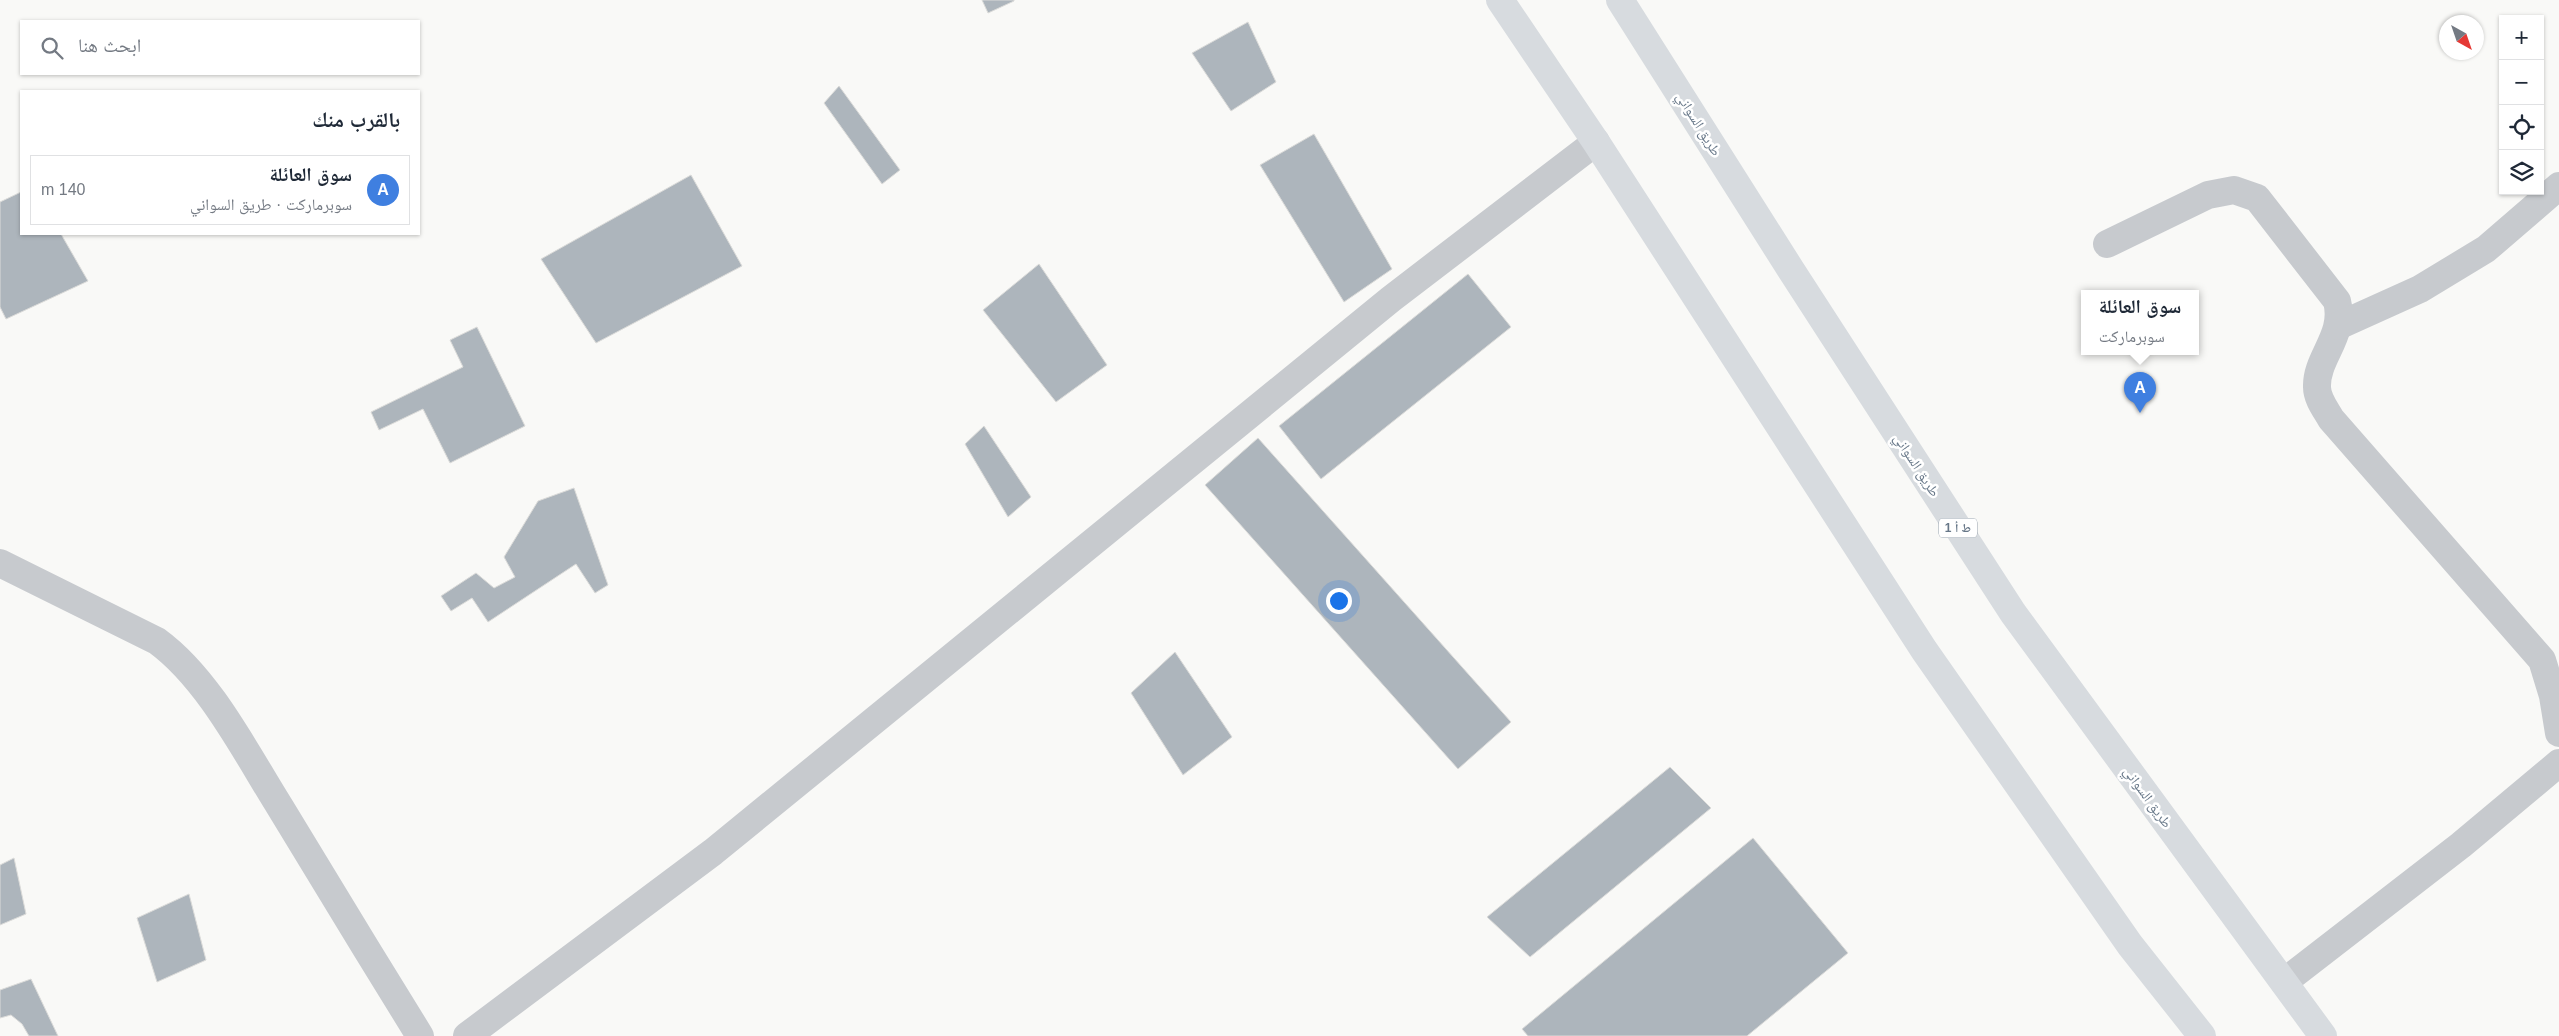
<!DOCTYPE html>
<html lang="ar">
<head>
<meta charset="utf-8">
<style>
  body { margin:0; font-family:Arial,"Noto Naskh Arabic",sans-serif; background:#f6f6f7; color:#1f2937; direction:rtl }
  .controls { position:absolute; right:15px; top:15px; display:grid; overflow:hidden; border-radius:0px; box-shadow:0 1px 4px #0004 }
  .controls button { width:45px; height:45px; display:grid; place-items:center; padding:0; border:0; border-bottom:1px solid #e0e1e3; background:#fff; color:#1f2937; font:25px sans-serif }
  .compass { position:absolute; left:2439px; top:15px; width:45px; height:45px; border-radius:50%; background:#fff; box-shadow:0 1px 4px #0004; rotate:140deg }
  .you { position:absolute; left:1338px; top:600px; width:18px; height:18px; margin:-12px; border:4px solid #fff; border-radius:50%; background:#1a73e8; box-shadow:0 0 0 8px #1a73e833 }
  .badge { display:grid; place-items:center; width:32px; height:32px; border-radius:50%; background:#e86628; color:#fff; font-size:16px; font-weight:700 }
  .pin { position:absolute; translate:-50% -41px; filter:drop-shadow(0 1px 2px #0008) }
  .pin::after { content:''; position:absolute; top:26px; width:18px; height:15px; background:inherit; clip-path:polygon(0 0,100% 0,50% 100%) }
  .popup { position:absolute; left:2081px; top:290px; width:118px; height:65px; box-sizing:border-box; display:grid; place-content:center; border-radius:0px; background:#fff; filter:drop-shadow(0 1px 4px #0005); font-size:16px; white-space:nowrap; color:#747a83 }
  .popup b { font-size:19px; color:#1f2937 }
  .popup::after { content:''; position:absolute; left:50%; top:100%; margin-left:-10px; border:10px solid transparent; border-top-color:#fff }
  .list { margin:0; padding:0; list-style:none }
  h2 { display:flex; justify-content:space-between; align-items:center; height:65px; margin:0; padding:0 20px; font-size:21px }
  h2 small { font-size:16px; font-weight:400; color:#747a83 }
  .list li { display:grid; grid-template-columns:32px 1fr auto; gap:15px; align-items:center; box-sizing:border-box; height:70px; margin:0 10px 10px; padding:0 10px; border:1px solid #e0e1e3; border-radius:0px }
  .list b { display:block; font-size:19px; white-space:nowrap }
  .list p { margin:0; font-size:16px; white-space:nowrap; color:#747a83 }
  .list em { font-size:16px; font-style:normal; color:#747a83 }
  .icon { flex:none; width:28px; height:28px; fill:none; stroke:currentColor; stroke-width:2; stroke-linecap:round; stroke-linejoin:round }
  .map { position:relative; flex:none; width:2559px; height:1036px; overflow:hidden; direction:ltr }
  .search { position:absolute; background:#fff; box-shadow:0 1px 4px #0004; left:20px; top:20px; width:400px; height:55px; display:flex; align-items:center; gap:12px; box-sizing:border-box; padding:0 18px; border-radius:0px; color:#747a83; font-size:19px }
  .panel { position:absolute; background:#fff; box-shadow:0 1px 4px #0004; left:20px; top:90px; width:400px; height:145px; border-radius:0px; direction:rtl }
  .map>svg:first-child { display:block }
  .building { fill:#adb5bc; stroke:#dbdbd9 }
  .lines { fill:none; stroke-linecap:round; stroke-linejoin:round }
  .minor { stroke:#c7cace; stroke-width:28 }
  .trunk { stroke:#d7dbdf; stroke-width:28 }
  .labels { text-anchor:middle; stroke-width:5; stroke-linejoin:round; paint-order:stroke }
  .shield { fill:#fff; stroke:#95a0ac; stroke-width:1 }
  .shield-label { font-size:12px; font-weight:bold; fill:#677788 }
  .street-label { font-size:14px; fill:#677788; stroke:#fff }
</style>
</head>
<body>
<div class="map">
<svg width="2559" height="1036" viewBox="0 0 2559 1036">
  <rect width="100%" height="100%" fill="#f9f9f7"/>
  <g class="building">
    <path d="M982 0H1014V1L988 13Z"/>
    <path d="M1248 22 1276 82 1231 111 1192 53Z"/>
    <path d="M839 86 900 170 882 184 824 103Z"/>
    <path d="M1314 134 1392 269 1344 302 1260 165Z"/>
    <path d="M691 175 742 266 596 343 541 259Z"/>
    <path d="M21 192V234H61L88 281 6 319 0 307V202Z"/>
    <path d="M1039 264 1107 365 1056 402 983 310Z"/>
    <path d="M1468 274 1511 327 1321 479 1279 426Z"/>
    <path d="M477 327 525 426 450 463 423 409 379 430 371 412 463 367 450 340Z"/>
    <path d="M984 426 1031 497 1008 517 965 444Z"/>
    <path d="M1258 438 1511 722 1458 769 1205 485Z"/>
    <path d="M574 488 608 585 595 593 576 564 488 622 472 598 451 611 441 596 476 573 494 588 515 577 504 557 538 501Z"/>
    <path d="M1175 652 1232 737 1183 775 1131 693Z"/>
    <path d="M1670 767 1711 808 1530 957 1487 917Z"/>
    <path d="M1753 838 1848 953 1747 1036H1528L1522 1029Z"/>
    <path d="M14 858 26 914 0 925V865Z"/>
    <path d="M189 894 206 960 157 982 137 918Z"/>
    <path d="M31 979 58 1036H29L22 1024 11 1015 0 1018V990Z"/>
  </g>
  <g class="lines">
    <g class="minor">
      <path d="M2107 244 2208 195 2234 190 2257 198 2337 301C2346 336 2316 357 2317 387 2317 399 2326 410 2331 419L2542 660 2553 696 2559 733"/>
      <path d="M2338 326 2420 289 2486 249 2559 186"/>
      <path d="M0 563 157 641C209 679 246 753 280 807 326 883 373 960 420 1036"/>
      <path d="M2284 982 2461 845 2559 763"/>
      <path d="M467 1036 713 852 1391 299 1596 142"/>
    </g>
    <g class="trunk">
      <path d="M1500 0 1596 142 1924 650 2130 945 2202 1036"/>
      <path d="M1620 0 1791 270 2013 613 2323 1036"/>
    </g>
  </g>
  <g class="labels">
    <rect class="shield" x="1939" y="518.5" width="38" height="19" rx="4"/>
    <g class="shield-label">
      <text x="1958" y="532">ط أ 1</text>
    </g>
    <g class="street-label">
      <text transform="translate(1699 124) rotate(58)" y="5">طريق السواني</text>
      <text transform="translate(1917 465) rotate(57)" y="5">طريق السواني</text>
      <text transform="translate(2148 797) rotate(54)" y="5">طريق السواني</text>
    </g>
  </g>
</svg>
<div class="controls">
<button>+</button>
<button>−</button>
<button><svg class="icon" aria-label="locate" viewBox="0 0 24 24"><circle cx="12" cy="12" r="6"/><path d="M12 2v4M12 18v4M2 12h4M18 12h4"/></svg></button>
<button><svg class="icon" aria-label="layers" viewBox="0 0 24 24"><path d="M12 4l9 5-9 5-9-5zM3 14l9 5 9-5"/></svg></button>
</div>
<svg class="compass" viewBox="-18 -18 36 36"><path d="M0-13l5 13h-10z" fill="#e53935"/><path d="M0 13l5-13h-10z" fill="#747a83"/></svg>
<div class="you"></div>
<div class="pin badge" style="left:2140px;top:413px;background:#3f7fe0">A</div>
<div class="popup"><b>سوق العائلة</b>سوبرماركت</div>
<div class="search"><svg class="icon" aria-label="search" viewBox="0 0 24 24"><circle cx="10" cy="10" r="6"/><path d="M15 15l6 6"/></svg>ابحث هنا</div>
<section class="panel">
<h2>بالقرب منك<small></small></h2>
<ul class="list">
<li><span class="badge" style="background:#3f7fe0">A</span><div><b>سوق العائلة</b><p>سوبرماركت · طريق السواني</p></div><em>140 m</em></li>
</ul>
</section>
</div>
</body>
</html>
